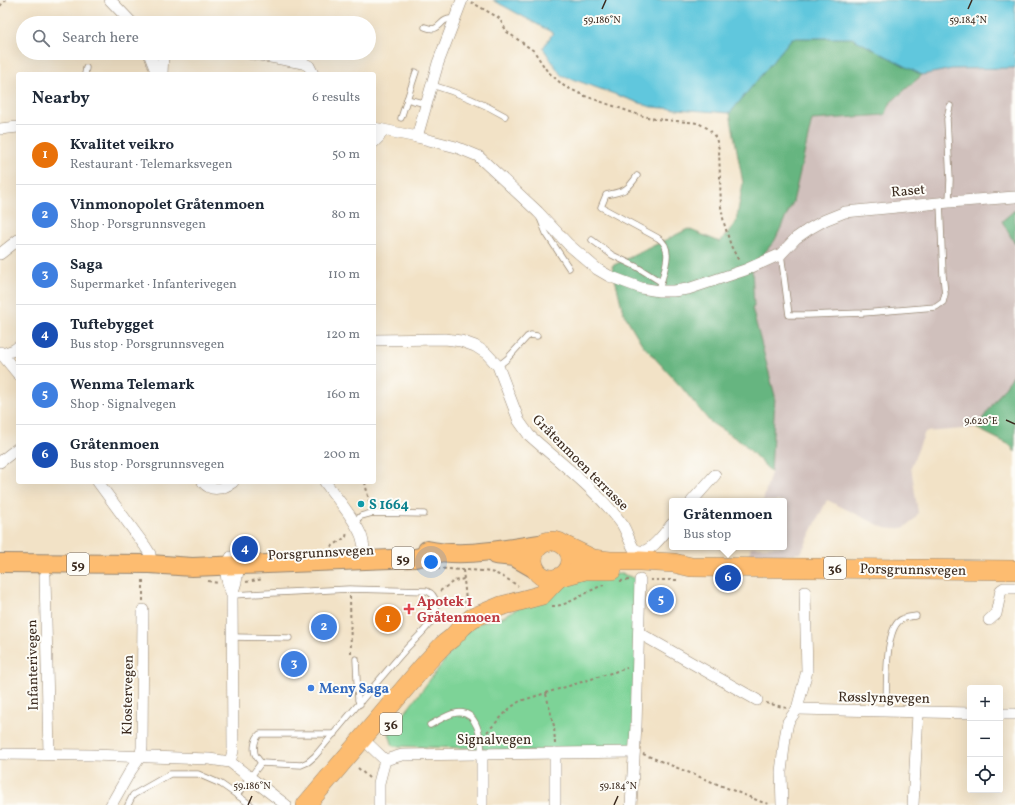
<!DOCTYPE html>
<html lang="en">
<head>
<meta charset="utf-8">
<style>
  body { margin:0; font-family:Vollkorn,serif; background:#f6f6f7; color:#1f2937 }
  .controls { position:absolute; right:12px; bottom:12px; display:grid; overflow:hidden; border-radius:4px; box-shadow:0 4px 16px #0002 }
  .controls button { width:36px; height:36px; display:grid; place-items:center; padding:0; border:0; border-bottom:1px solid #e0e1e3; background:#fff; color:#1f2937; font:20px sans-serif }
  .you { position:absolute; left:431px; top:562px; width:14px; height:14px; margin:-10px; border:3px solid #fff; border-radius:50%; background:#1a73e8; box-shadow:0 0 0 6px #1a73e833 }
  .badge { display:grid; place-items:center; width:26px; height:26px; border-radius:50%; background:#b45309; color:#fff; font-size:13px; font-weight:700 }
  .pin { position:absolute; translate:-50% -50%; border:2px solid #fff; box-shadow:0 1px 4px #0006 }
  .popup { position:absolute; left:669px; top:498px; width:118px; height:52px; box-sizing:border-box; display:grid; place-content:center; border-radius:4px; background:#fff; filter:drop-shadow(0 1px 3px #0005); font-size:13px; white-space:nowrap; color:#747a83 }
  .popup b { font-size:15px; color:#1f2937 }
  .popup::after { content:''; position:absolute; left:50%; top:100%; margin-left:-8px; border:8px solid transparent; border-top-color:#fff }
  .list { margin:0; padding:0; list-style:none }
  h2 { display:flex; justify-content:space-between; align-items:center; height:52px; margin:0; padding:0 16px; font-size:17px }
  h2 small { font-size:13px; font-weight:400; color:#747a83 }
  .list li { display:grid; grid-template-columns:26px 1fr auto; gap:12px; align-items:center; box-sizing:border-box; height:60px; padding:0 16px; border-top:1px solid #e0e1e3 }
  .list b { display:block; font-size:15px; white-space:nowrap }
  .list p { margin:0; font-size:13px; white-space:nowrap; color:#747a83 }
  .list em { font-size:13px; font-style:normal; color:#747a83 }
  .icon { flex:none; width:22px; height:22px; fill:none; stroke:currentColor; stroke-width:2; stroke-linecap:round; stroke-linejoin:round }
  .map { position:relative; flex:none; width:1015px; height:805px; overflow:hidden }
  .search { position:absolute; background:#fff; box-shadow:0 4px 16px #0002; left:16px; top:16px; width:360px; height:44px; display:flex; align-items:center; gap:10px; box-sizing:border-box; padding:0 14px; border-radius:22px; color:#747a83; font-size:15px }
  .panel { position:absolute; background:#fff; box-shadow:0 4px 16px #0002; left:16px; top:72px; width:360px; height:412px; border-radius:4px }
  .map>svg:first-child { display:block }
  .industrial { fill:#d0c0bc }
  .green { fill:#7dd397; stroke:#5c7e5a }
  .forest { fill:#66b580; stroke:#50704f }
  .water { fill:#60c7dd; stroke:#4e787e }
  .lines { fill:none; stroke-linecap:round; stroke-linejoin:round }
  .service-casing { stroke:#968672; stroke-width:7 }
  .minor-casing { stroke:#968672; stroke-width:12 }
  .primary-casing { stroke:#968672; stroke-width:20 }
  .trunk-casing { stroke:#968672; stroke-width:20 }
  .path { stroke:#968672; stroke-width:2; stroke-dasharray:3 3; stroke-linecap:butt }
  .service { stroke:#fff; stroke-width:5.5 }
  .minor { stroke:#fff; stroke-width:11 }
  .primary { stroke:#fdbc70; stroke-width:18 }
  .trunk { stroke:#fdbc70; stroke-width:19 }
  .ticks { fill:none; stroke:#3b2a1e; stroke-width:1.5 }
  .culture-dot { fill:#0f9aa8; stroke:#fdfcf7; stroke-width:1.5 }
  .health-dot { fill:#e0444e; stroke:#fdfcf7; stroke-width:1.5 }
  .shop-dot { fill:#3f7fe0; stroke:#fdfcf7; stroke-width:1.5 }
  .labels { text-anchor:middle; stroke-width:4; stroke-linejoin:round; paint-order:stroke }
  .shield { fill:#fdfcf7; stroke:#75695f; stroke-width:1 }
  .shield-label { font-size:13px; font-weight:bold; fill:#3b2a1e }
  .street-label { font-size:14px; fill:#3b2a1e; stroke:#fdfcf7 }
  .culture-label { font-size:14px; font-weight:bold; fill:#0d838f; stroke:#fdfcf7; text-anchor:start }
  .health-label { font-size:14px; font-weight:bold; fill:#be3a42; stroke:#fdfcf7; text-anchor:start }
  .shop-label { font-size:14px; font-weight:bold; fill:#366cbe; stroke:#fdfcf7; text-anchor:start }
  .ticks-label { font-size:10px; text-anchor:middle; fill:#3b2a1e; stroke:#fdfcf7; stroke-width:4; stroke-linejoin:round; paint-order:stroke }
</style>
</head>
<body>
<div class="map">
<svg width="1015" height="805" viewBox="0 0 1015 805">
  <rect width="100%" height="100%" fill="#fdfcf7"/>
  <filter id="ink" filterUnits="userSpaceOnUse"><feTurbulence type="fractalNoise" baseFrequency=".025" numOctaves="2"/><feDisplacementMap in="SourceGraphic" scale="8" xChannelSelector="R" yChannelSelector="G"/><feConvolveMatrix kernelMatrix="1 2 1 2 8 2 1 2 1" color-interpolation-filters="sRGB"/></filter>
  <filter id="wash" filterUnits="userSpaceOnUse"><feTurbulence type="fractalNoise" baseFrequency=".012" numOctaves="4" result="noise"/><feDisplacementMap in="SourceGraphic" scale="16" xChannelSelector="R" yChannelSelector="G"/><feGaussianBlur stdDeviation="0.9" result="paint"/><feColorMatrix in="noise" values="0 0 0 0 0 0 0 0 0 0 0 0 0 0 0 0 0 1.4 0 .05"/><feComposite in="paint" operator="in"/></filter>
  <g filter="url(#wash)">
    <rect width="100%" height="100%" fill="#f2e2c6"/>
    <path class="industrial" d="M1015 68V210L1002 221 1015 244V373L976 428 925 432 911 467 918 513 913 521 905 527 896 529 885 528 827 500 801 553 747 561 751 547H784V501H763L771 472 775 396 752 308 754 307 752 268 793 202 812 120 885 115 891 102 922 75 952 69Z"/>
    <path class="green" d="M622 574 640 580 634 752 555 753 467 748 393 746 389 734 466 632 480 623 503 617 516 609 560 587 580 576Z"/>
    <g class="forest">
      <path d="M792 38H852L922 75 891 102 885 115 812 120 793 202 775 240 752 268 754 307 752 308 775 396 771 472 743 443 710 422 682 388 642 344 623 312 612 266 688 229 720 242 736 222 743 183 730 113Z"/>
      <path d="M1015 210V244L1002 221Z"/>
      <path d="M1015 373V452L1010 445 976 428Z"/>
    </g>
    <path class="water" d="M493 0H1015V68L952 69 922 75 852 38H792L730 113 651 107 561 75 543 48 553 33Z"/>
  </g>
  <g filter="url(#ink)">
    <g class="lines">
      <g class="service-casing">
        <g id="service">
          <path d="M425 27C442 34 438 17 454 19"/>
          <path d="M85 74 86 68"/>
          <path d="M432 85C459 93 481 102 505 116"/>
          <path d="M407 99 426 104"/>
          <path d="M401 118 416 72"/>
          <path d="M637 176C626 192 624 191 606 195L601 207 658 238C676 249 662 274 659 291"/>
          <path d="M949 202 950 180 947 119 950 106"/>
          <path d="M540 218 546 233 569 268"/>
          <path d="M592 240 612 255 637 267 661 282"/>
          <path d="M781 254 789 315H808L863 313 936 307 943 302 945 294 943 275 940 202"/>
          <path d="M498 366 507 359 527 337 531 335 537 336"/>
          <path d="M354 522 361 516 372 513 424 514"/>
          <path d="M232 595 349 589 427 591C437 595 438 607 434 617 428 629 415 639 406 649 375 684 345 720 315 756L308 762 301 765 261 763"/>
          <path d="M232 637 289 638"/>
          <path d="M356 659 358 700 360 704"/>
          <path d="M886 712C887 691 884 637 898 622 903 617 909 617 916 616"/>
          <path d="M430 725C438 721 448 714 456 713 478 709 481 739 482 754"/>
          <path d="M261 763C260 761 256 757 255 754 253 748 255 738 260 734H334"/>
          <path d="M237 795 261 763"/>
          <path d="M128 805 133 795 170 774H198L221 784 251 805"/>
        </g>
      </g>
      <g class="minor-casing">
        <g id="minor">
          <path d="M110 0 132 23"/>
          <path d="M149 53 157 74"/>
          <path d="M248 53 303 63 309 66 313 74"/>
          <path d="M162 74 163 53"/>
          <path d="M374 128 417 137 456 147 478 156 538 212 568 244 597 269 609 276 641 288 659 291H673L688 289 745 270 781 254 796 238 809 229 825 220 845 212 949 202 1015 197"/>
          <path d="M0 129 18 127"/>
          <path d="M417 137 438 63 462 0"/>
          <path d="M374 142 379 137 382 130"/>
          <path d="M0 254 18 240"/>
          <path d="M374 340 445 339 461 341 475 346 486 353 498 366 519 421 529 435C560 463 597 490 622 524 627 532 629 541 634 549 636 550 638 551 640 551 651 553 665 532 672 524"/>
          <path d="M0 352 18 374"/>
          <path d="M0 355 14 350 18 347"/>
          <path d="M0 462 18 448"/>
          <path d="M98 482 145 546 150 554V564"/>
          <path d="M203 482C211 492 223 489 233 482"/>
          <path d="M325 482C337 499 353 516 361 535 364 542 364 552 366 560"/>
          <path d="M692 501 715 475"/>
          <path d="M45 576 49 754"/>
          <path d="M989 620 996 614 1001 590 1004 588H1015"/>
          <path d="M639 633 757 700"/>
          <path d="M797 709 970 713"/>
          <path d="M1000 714H1015"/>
          <path d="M362 738 385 760 402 755 634 752"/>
          <path d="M555 753V805"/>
          <path d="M0 754 91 755 209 759 230 762 286 805"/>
          <path d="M230 762 233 751 232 595 236 582 239 566 231 557C223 572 226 579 232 595"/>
          <path d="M111 805 131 770 140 757 142 748 143 610"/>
          <path d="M379 805V783L385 760"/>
          <path d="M482 805V754"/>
          <path d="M631 805 636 726 640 580"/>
          <path d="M782 805 781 772 785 738 788 722 797 709 807 671 805 592"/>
          <path d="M913 805 918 713"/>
        </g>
      </g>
      <g class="primary-casing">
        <g id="primary">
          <path d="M427 550C464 558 503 549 540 544"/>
          <path d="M495 555 514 557 535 569"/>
          <path d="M0 563 150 564 192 567 415 558 439 553"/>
        </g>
      </g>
      <g class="trunk-casing">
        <g id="trunk">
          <circle cx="552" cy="560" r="19"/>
          <path d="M566 546 593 559 610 561H640L674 563 691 567 1015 570"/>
          <path d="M563 576 585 570H612"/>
          <path d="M306 805 427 662 443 645 452 638 462 627 472 618 501 606 542 595 558 578"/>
        </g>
      </g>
      <g class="path">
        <path d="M471 2 499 18 507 32 534 51 547 71 564 86 585 96 639 115 655 119 698 123 709 129 716 138 719 149 721 207 724 223 731 246 739 261"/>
        <path d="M0 6 6 0"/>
        <path d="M365 482 370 506"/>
        <path d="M331 547 346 537 347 532"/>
        <path d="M437 569C446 568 455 570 465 570 490 571 496 571 518 586"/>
        <path d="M463 570 466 600 464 606"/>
        <path d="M650 580H680"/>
        <path d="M208 581 218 583"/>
        <path d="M620 581 630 580"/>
        <path d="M246 582 263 579"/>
        <path d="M440 591 454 581 464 579"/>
        <path d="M350 596 351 654"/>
        <path d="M143 601V578"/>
        <path d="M552 606C568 607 587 590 604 585"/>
        <path d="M546 694 554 726 555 744"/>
        <path d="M766 703 787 708"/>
        <path d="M487 732 510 708 520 701 627 668"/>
        <path d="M643 754 764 803 771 804"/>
        <path d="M358 768 369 778"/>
      </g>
      <use href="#service" class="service"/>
      <use href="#minor" class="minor"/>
      <use href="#primary" class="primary"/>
      <use href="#trunk" class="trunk"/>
    </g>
  </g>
  <path class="ticks" d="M602 9 606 0M968 9 972 0M1006 420 1015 424M248 805 252 796M614 805 618 796"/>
  <circle class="culture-dot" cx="361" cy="504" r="4"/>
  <path class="health-dot" d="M407 603h4v4h4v4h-4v4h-4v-4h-4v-4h4z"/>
  <circle class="shop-dot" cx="311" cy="688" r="4"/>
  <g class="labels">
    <g class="shield">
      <rect x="392" y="547" width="22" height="22" rx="3"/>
      <rect x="67" y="553" width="22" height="22" rx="3"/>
      <rect x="824" y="557" width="22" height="22" rx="3"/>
      <rect x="380" y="713" width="22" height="22" rx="3"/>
    </g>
    <g class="shield-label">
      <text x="403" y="563">59</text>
      <text x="78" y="569">59</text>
      <text x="835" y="573">36</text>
      <text x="391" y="729">36</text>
    </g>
    <g class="street-label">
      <text transform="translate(908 190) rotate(-5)" y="5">Raset</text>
      <text transform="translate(581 462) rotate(45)" y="5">Gråtenmoen terrasse</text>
      <text transform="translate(321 552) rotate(-3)" y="5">Porsgrunnsvegen</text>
      <text transform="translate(913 569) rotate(1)" y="5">Porsgrunnsvegen</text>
      <text transform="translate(32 665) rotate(-91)" y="5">Infanterivegen</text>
      <text transform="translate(127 695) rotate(-89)" y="5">Klostervegen</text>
      <text transform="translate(884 697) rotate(1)" y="5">Røsslyngvegen</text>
      <text x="494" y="744">Signalvegen</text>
    </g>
    <g class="culture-label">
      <text x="369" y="509">S 1664</text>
    </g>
    <g class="health-label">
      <text x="417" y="606">Apotek 1<tspan x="417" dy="16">Gråtenmoen</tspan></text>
    </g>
    <g class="shop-label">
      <text x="319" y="693">Meny Saga</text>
    </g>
  </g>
  <g class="ticks-label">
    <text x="602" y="23">59.186°N</text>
    <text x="968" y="23">59.184°N</text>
    <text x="981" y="424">9.620°E</text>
    <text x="252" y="789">59.186°N</text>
    <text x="618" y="789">59.184°N</text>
  </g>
</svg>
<div class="controls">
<button>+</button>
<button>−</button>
<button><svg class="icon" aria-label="locate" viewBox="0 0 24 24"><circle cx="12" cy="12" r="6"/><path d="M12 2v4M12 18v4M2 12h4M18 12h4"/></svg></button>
</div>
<div class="you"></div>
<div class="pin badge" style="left:388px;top:619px;background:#e8710a">1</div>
<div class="pin badge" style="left:324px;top:627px;background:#3f7fe0">2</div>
<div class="pin badge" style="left:294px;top:664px;background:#3f7fe0">3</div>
<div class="pin badge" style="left:245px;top:549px;background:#1a4fb4">4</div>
<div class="pin badge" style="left:661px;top:600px;background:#3f7fe0">5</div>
<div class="pin badge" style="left:728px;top:578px;background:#1a4fb4">6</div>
<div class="popup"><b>Gråtenmoen</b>Bus stop</div>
<div class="search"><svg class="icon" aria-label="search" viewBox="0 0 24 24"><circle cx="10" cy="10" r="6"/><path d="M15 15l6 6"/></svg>Search here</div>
<section class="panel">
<h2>Nearby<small>6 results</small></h2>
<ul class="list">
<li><span class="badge" style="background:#e8710a">1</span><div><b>Kvalitet veikro</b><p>Restaurant · Telemarksvegen</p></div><em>50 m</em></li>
<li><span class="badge" style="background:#3f7fe0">2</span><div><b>Vinmonopolet Gråtenmoen</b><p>Shop · Porsgrunnsvegen</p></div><em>80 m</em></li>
<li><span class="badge" style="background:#3f7fe0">3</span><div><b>Saga</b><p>Supermarket · Infanterivegen</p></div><em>110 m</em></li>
<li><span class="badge" style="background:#1a4fb4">4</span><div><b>Tuftebygget</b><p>Bus stop · Porsgrunnsvegen</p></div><em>120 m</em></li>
<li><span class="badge" style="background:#3f7fe0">5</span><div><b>Wenma Telemark</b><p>Shop · Signalvegen</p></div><em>160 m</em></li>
<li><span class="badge" style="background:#1a4fb4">6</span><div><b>Gråtenmoen</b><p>Bus stop · Porsgrunnsvegen</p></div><em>200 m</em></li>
</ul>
</section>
</div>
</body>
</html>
